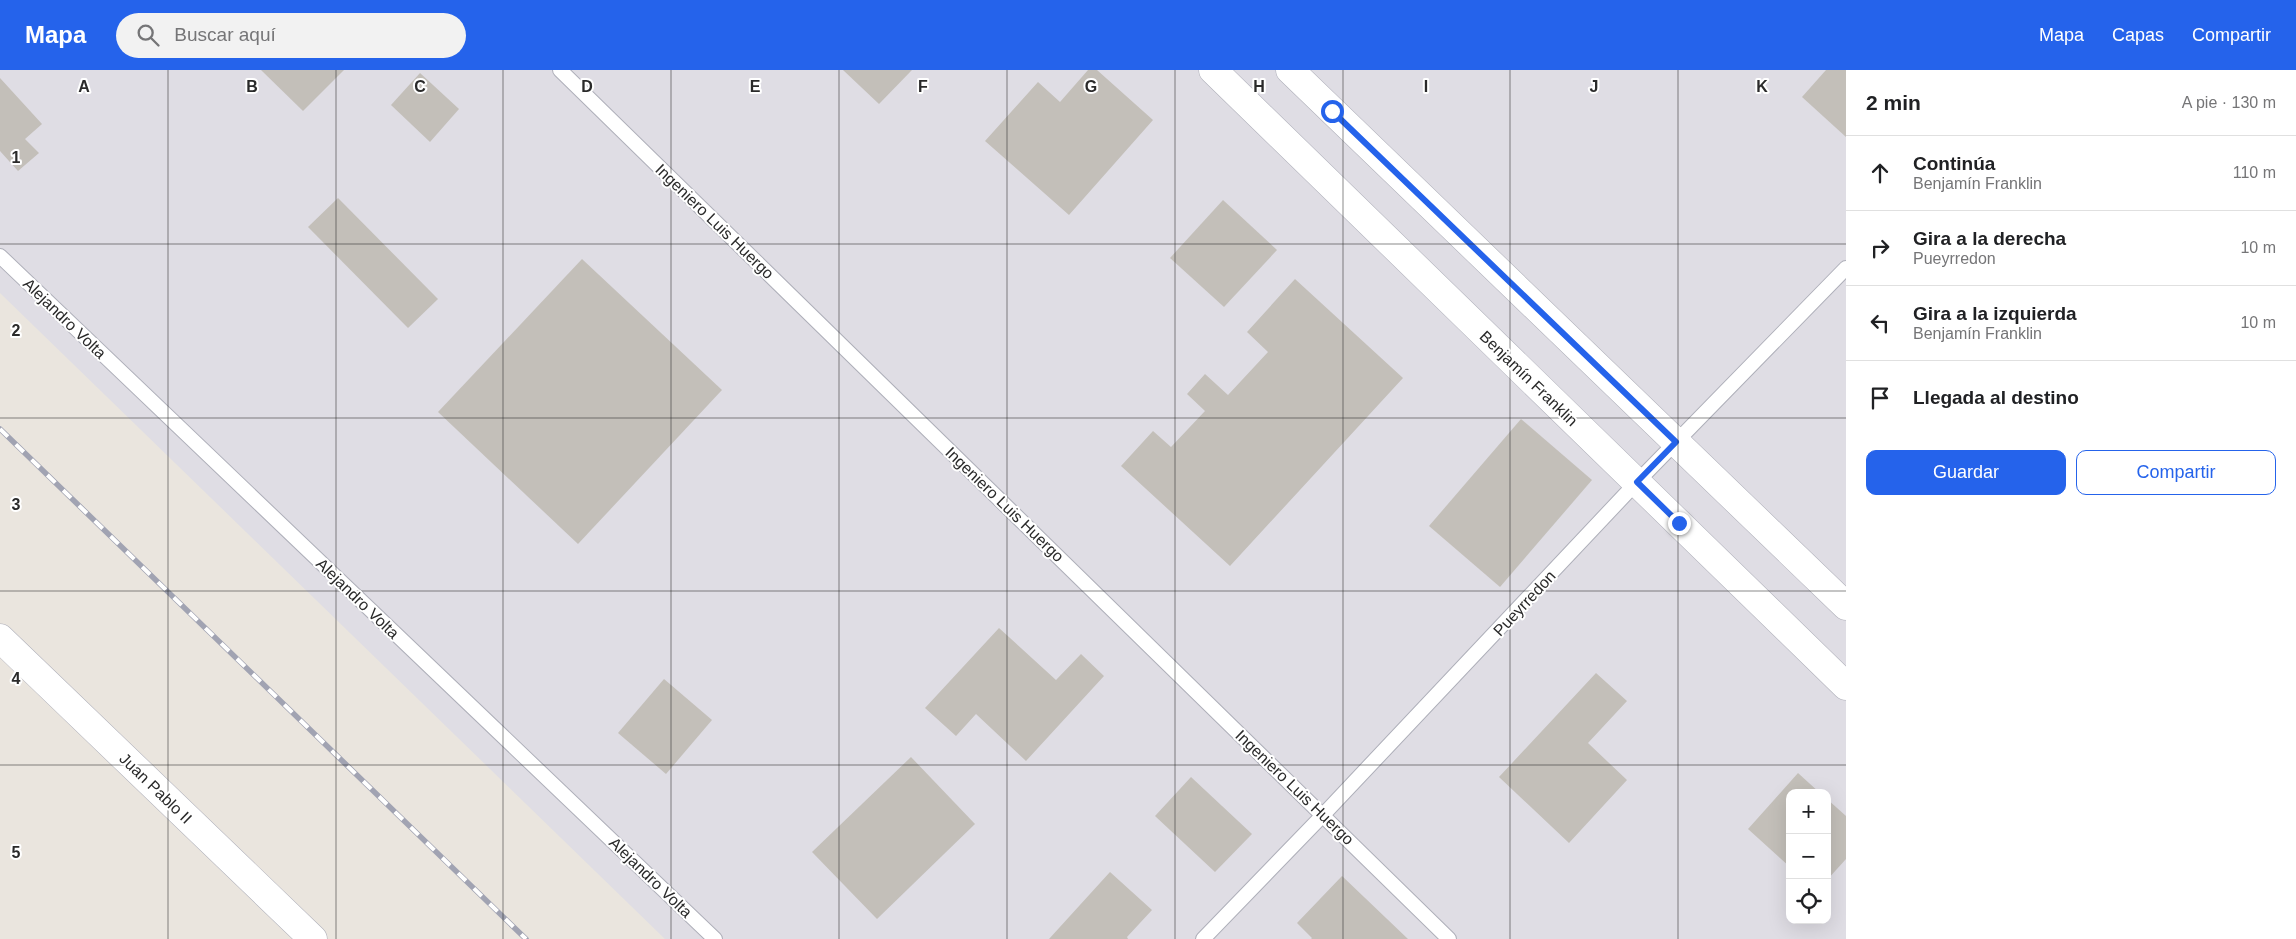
<!DOCTYPE html>
<html lang="es">
<head>
<meta charset="utf-8">
<style>
  body { margin:0; font-family:Helvetica,sans-serif; background:#f2f2f2; color:#202124 }
  .controls { position:absolute; right:15px; bottom:15px; display:grid; overflow:hidden; border-radius:10px; box-shadow:0 5px 20px #0002 }
  .controls button { width:45px; height:45px; display:grid; place-items:center; padding:0; border:0; border-bottom:1px solid #e0e0e0; background:#fff; color:#202124; font:25px sans-serif }
  .stop { position:absolute; width:15px; height:15px; margin:-11px; border:4px solid #2563eb; border-radius:50%; background:#fff }
  .stop.end { background:#2563eb; border-color:#fff; box-shadow:0 1px 5px #0008 }
  .list { margin:0; padding:0; list-style:none }
  h2 { display:flex; justify-content:space-between; align-items:center; height:65px; margin:0; padding:0 20px; font-size:21px }
  h2 small { font-size:16px; font-weight:400; color:#757577 }
  .list li { display:grid; grid-template-columns:32px 1fr auto; gap:15px; align-items:center; box-sizing:border-box; height:75px; padding:0 20px; border-top:1px solid #e0e0e0 }
  .list b { display:block; font-size:19px; white-space:nowrap }
  .list p { margin:0; font-size:16px; white-space:nowrap; color:#757577 }
  .list em { font-size:16px; font-style:normal; color:#757577 }
  .actions { display:flex; gap:10px; padding:15px 20px }
  .actions a { flex:1; padding:11px 0; border:1px solid #2563eb; border-radius:10px; text-align:center; font-size:18px; color:#2563eb }
  .actions .main { background:#2563eb; color:#fff }
  .icon { flex:none; width:28px; height:28px; fill:none; stroke:currentColor; stroke-width:2; stroke-linecap:round; stroke-linejoin:round }
  .map { position:relative; flex:none; width:1846px; height:869px; overflow:hidden }
  header { display:flex; align-items:center; gap:30px; box-sizing:border-box; height:70px; padding:0 25px; background:#2563eb; color:#fff }
  header strong { font-size:24px }
  nav { display:flex; gap:28px; margin-inline-start:auto; font-size:18px }
  .search { width:350px; height:45px; background:#f2f2f2; display:flex; align-items:center; gap:12px; box-sizing:border-box; padding:0 18px; border-radius:28px; color:#757577; font-size:19px }
  main { display:flex }
  aside { flex:1; background:#fff }
  .map>svg:first-child { display:block }
  .industrial { fill:#dfdde4; fill-rule:evenodd }
  .building { fill:#c3bfb9 }
  .lines { fill:none; stroke-linecap:round; stroke-linejoin:round }
  .service-casing { stroke:#aeafb9; stroke-width:16 }
  .minor-casing { stroke:#aeafb9; stroke-width:29 }
  .service { stroke:#fff; stroke-width:14 }
  .minor { stroke:#fff; stroke-width:28 }
  .rail-casing { stroke:#a1a3b2; stroke-width:5.5 }
  .rail { stroke:#fff; stroke-width:4; stroke-dasharray:11; stroke-linecap:butt }
  .route { stroke:#2563eb; stroke-width:6 }
  .grid { fill:none; stroke:#2a2a2a; stroke-width:1; stroke-opacity:0.55 }
  .labels { text-anchor:middle; stroke-width:4; stroke-linejoin:round; paint-order:stroke }
  .street-label { font-size:16px; fill:#2a2a2a; stroke:#fff }
  .grid-label { font-size:16px; text-anchor:middle; font-weight:bold; fill:#2a2a2a; stroke:#fff; stroke-width:4; stroke-linejoin:round; paint-order:stroke }
</style>
</head>
<body>
<header>
<strong>Mapa</strong>
<div class="search"><svg class="icon" aria-label="search" viewBox="0 0 24 24"><circle cx="10" cy="10" r="6"/><path d="M15 15l6 6"/></svg>Buscar aquí</div>
<nav><a>Mapa</a><a>Capas</a><a>Compartir</a></nav>
</header>
<main>
<div class="map">
<svg width="1846" height="869" viewBox="0 0 1846 869">
  <rect width="100%" height="100%" fill="#eae5de"/>
  <path class="industrial" d="M0 0H1846V869H665L0 223ZM1790 723H1827V850H1790Z"/>
  <g class="building">
    <path d="M261 0H344L303 41Z"/>
    <path d="M843 0H912L879 34Z"/>
    <path d="M1088 0H1097L1153 50 1069 145 985 71 1038 12 1060 32Z"/>
    <path d="M1826 0H1846V67L1802 27Z"/>
    <path d="M420 3 459 39 430 72 391 35Z"/>
    <path d="M0 8 42 54 25 69 39 83 18 101 0 81Z"/>
    <path d="M338 128 438 229 408 258 308 157Z"/>
    <path d="M1223 130 1277 180 1224 237 1170 188Z"/>
    <path d="M582 189 722 320 578 474 438 342Z"/>
    <path d="M1295 209 1403 308 1230 496 1121 396 1153 361 1171 377 1205 341 1187 324 1205 304 1228 325 1268 282 1247 262Z"/>
    <path d="M1521 349 1592 410 1500 517 1429 456Z"/>
    <path d="M999 558 1056 610 1081 584 1104 606 1026 691 976 644 956 666 925 638Z"/>
    <path d="M1596 603 1627 631 1588 673 1627 710 1569 773 1499 707Z"/>
    <path d="M664 609 712 650 666 704 618 663Z"/>
    <path d="M911 687 975 754 877 849 812 782Z"/>
    <path d="M1798 703 1820 723H1790V797L1748 759Z"/>
    <path d="M1191 707 1252 764 1215 802 1155 746Z"/>
    <path d="M1827 729 1846 746V789L1827 810Z"/>
    <path d="M1110 802 1152 840 1127 867 1128 869H1049Z"/>
    <path d="M1342 806 1408 869H1311L1312 868 1297 853Z"/>
  </g>
  <g class="lines">
    <g class="service-casing">
      <g id="service">
        <path d="M560 0 1449 869"/>
        <path d="M0 186 715 869"/>
        <path d="M1203 869 1323 745 1637 412 1846 198"/>
      </g>
    </g>
    <g class="minor-casing">
      <g id="minor">
        <path d="M1213 0 1846 616"/>
        <path d="M1290 0 1846 536"/>
        <path d="M0 568 313 869"/>
      </g>
    </g>
    <use href="#service" class="service"/>
    <use href="#minor" class="minor"/>
    <g class="rail-casing">
      <path id="rail" d="M0 359 526 869"/>
    </g>
    <use href="#rail" class="rail"/>
  </g>
  <g class="lines">
    <path class="route" d="M1332 41 1676 372 1637 412 1679 453"/>
  </g>
  <path class="grid" d="M168 0V869M336 0V869M503 0V869M671 0V869M839 0V869M1007 0V869M1175 0V869M1343 0V869M1510 0V869M1678 0V869M0 174H1846M0 348H1846M0 521H1846M0 695H1846"/>
  <g class="labels">
    <g class="street-label">
      <text transform="translate(715 151) rotate(44)" y="6">Ingeniero Luis Huergo</text>
      <text transform="translate(65 248) rotate(44)" y="6">Alejandro Volta</text>
      <text transform="translate(1529 308) rotate(44)" y="6">Benjamín Franklin</text>
      <text transform="translate(1005 434) rotate(44)" y="6">Ingeniero Luis Huergo</text>
      <text transform="translate(358 528) rotate(44)" y="6">Alejandro Volta</text>
      <text transform="translate(1524 533) rotate(-47)" y="6">Pueyrredon</text>
      <text transform="translate(1295 717) rotate(44)" y="6">Ingeniero Luis Huergo</text>
      <text transform="translate(156 718) rotate(44)" y="6">Juan Pablo II</text>
      <text transform="translate(651 807) rotate(44)" y="6">Alejandro Volta</text>
    </g>
  </g>
  <g class="grid-label">
    <text x="84" y="22">A</text>
    <text x="252" y="22">B</text>
    <text x="420" y="22">C</text>
    <text x="587" y="22">D</text>
    <text x="755" y="22">E</text>
    <text x="923" y="22">F</text>
    <text x="1091" y="22">G</text>
    <text x="1259" y="22">H</text>
    <text x="1426" y="22">I</text>
    <text x="1594" y="22">J</text>
    <text x="1762" y="22">K</text>
    <text x="16" y="93">1</text>
    <text x="16" y="266">2</text>
    <text x="16" y="440">3</text>
    <text x="16" y="614">4</text>
    <text x="16" y="788">5</text>
  </g>
</svg>
<div class="controls">
<button>+</button>
<button>−</button>
<button><svg class="icon" aria-label="locate" viewBox="0 0 24 24"><circle cx="12" cy="12" r="6"/><path d="M12 2v4M12 18v4M2 12h4M18 12h4"/></svg></button>
</div>
<div class="stop" style="left:1332px;top:41px"></div>
<div class="stop end" style="left:1679px;top:453px"></div>
</div>
<aside>
<h2>2 min<small>A pie · 130 m</small></h2>
<ul class="list">
<li><svg class="icon" aria-label="ahead" viewBox="0 0 24 24"><path d="M12 20V5M6 11l6-6 6 6"/></svg><div><b>Continúa</b><p>Benjamín Franklin</p></div><em>110 m</em></li>
<li><svg class="icon" aria-label="right" viewBox="0 0 24 24"><path d="M7 20v-9h11M14 6l5 5-5 5"/></svg><div><b>Gira a la derecha</b><p>Pueyrredon</p></div><em>10 m</em></li>
<li><svg class="icon" aria-label="left" viewBox="0 0 24 24"><path d="M17 20v-9H6M10 6l-5 5 5 5"/></svg><div><b>Gira a la izquierda</b><p>Benjamín Franklin</p></div><em>10 m</em></li>
<li><svg class="icon" aria-label="arrive" viewBox="0 0 24 24"><path d="M6 21V4h12l-3 4 3 4H6"/></svg><div><b>Llegada al destino</b></div></li>
</ul>
<div class="actions"><a class="main">Guardar</a><a>Compartir</a></div>
</aside>
</main>
</body>
</html>
